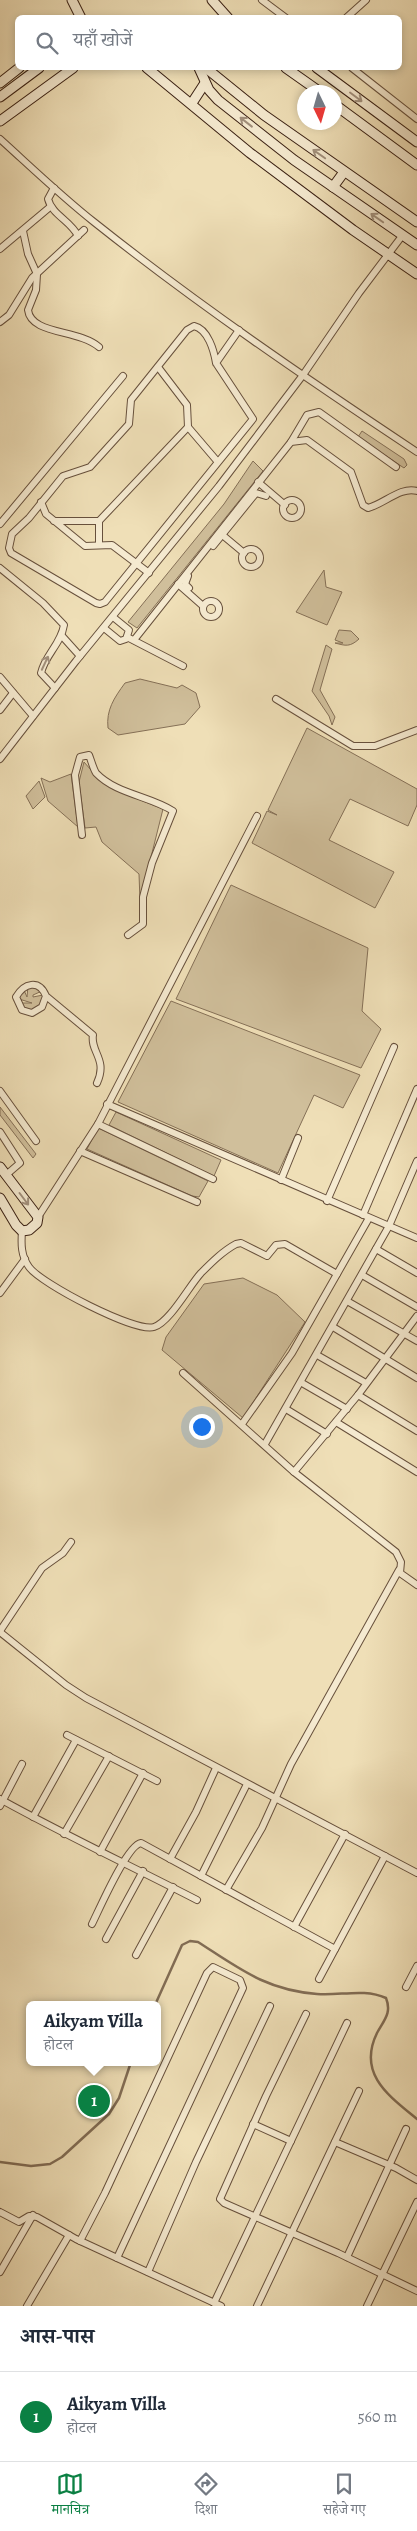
<!DOCTYPE html>
<html lang="hi">
<head>
<meta charset="utf-8">
<style>
  body { margin:0; font-family:Alegreya,"Noto Serif Devanagari",serif; background:#f2f2f3; color:#1f2937 }
  .compass { position:absolute; left:297px; top:85px; width:45px; height:45px; border-radius:50%; background:#fff; box-shadow:0 2px 8px #0003; rotate:175deg }
  .you { position:absolute; left:201px; top:1426px; width:18px; height:18px; margin:-12px; border:4px solid #fff; border-radius:50%; background:#1a73e8; box-shadow:0 0 0 8px #1a73e833 }
  .badge { display:grid; place-items:center; width:32px; height:32px; border-radius:50%; background:#0b8043; color:#fff; font-size:16px; font-weight:700 }
  .pin { position:absolute; translate:-50% -50%; border:2px solid #fff; box-shadow:0 1px 5px #0006 }
  .popup { position:absolute; left:26px; top:2001px; width:135px; height:65px; box-sizing:border-box; display:grid; place-content:center; border-radius:8px; background:#fff; filter:drop-shadow(0 1px 4px #0005); font-size:16px; white-space:nowrap; color:#747a83 }
  .popup b { font-size:19px; color:#1f2937 }
  .popup::after { content:''; position:absolute; left:50%; top:100%; margin-left:-10px; border:10px solid transparent; border-top-color:#fff }
  .list { margin:0; padding:0; list-style:none }
  h2 { display:flex; justify-content:space-between; align-items:center; height:65px; margin:0; padding:0 20px; font-size:21px }
  h2 small { font-size:16px; font-weight:400; color:#747a83 }
  .list li { display:grid; grid-template-columns:32px 1fr auto; gap:15px; align-items:center; box-sizing:border-box; height:90px; padding:0 20px; border-top:1px solid #e0e1e3 }
  .list b { display:block; font-size:19px; white-space:nowrap }
  .list p { margin:0; font-size:16px; white-space:nowrap; color:#747a83 }
  .list em { font-size:16px; font-style:normal; color:#747a83 }
  .icon { flex:none; width:28px; height:28px; fill:none; stroke:currentColor; stroke-width:2; stroke-linecap:round; stroke-linejoin:round }
  .map { position:relative; flex:none; width:417px; height:2306px; overflow:hidden }
  .search { position:absolute; background:#fff; box-shadow:0 2px 8px #0003; left:15px; right:15px; top:15px; height:55px; display:flex; align-items:center; gap:12px; box-sizing:border-box; padding:0 18px; border-radius:8px; color:#747a83; font-size:19px }
  .sheet { height:155px; background:#fff }
  nav { display:flex; justify-content:space-around; align-items:center; box-sizing:border-box; height:70px; border-top:1px solid #e0e1e3; background:#fff; font-size:14px; color:#747a83 }
  nav a { display:grid; justify-items:center; gap:2px }
  nav .on { color:#0b8043 }
  .map>svg:first-child { display:block }
  .green { fill:#d0bf9b; stroke:#857057 }
  .lines { fill:none; stroke-linecap:round; stroke-linejoin:round }
  .stream { stroke:#816c54; stroke-width:2.5 }
  .street-casing { stroke:#67503c; stroke-width:8 }
  .secondary-casing { stroke:#3a2013; stroke-width:11 }
  .street { stroke:#f5ead0; stroke-width:6 }
  .secondary { stroke:#f5ead0; stroke-width:9 }
  .oneway { stroke:#a18f7b }
</style>
</head>
<body>
<div class="map">
<svg width="417" height="2306" viewBox="0 0 417 2306">
  <rect width="100%" height="100%" fill="#efdfb7"/>
  <filter id="stains"><feTurbulence type="fractalNoise" baseFrequency=".004" numOctaves="4"/><feColorMatrix values="0 0 0 0 .2 0 0 0 0 .09 0 0 0 0 .02 0 0 0 .5 -.17"/></filter>
  <radialGradient id="worn" r=".72"><stop offset=".6" stop-color="#630" stop-opacity="0"/><stop offset="1" stop-color="#630" stop-opacity=".3"/></radialGradient>
  <g class="green">
    <path d="M362 431 404 459 407 465 404 468 358 437Z"/>
    <path d="M253 461 263 471 137 628 128 622 224 504Z"/>
    <path d="M324 570 326 587 342 592 327 625 296 612Z"/>
    <path d="M339 630 351 631 359 639C350 647 346 646 335 643H343L335 640Z"/>
    <path d="M326 645 332 649 320 690 335 717 332 725 329 716 312 691Z"/>
    <path d="M140 679 177 688 182 685 196 693 200 707 185 724 118 735 108 728C106 710 114 698 125 683Z"/>
    <path d="M307 728 417 789V805L408 826 350 799 329 840 394 872 375 908 252 843 267 811 277 815 268 810Z"/>
    <path d="M84 762 98 778 123 793 163 809 140 901 139 874 102 842 96 827 85 828 79 782Z"/>
    <path d="M71 774 78 827 48 801 41 778 50 782Z"/>
    <path d="M39 781 45 797 33 809 26 796Z"/>
    <path d="M231 885 368 948 362 1011 381 1029 361 1068 176 999Z"/>
    <path d="M36 985 42 991 33 995V997L43 995 44 1001 34 1012 23 1009 18 1003H32L19 999 23 988 27 997 28 986Z"/>
    <path d="M171 1001 360 1075 343 1108 314 1095 278 1173 118 1102Z"/>
    <path d="M0 1107 36 1154 33 1158 0 1115Z"/>
    <path d="M116 1112 221 1160 214 1176 109 1125Z"/>
    <path d="M98 1128 208 1181 199 1197 192 1196 87 1149Z"/>
    <path d="M243 1278 277 1295 305 1322 243 1418 162 1350 166 1337 204 1284Z"/>
  </g>
  <g class="lines">
    <g class="stream">
      <path d="M155 2005 182 1945 190 1941 198 1942C240 1969 266 1990 317 1994 340 1996 364 1988 386 1998 392 2013 384 2020 377 2033 357 2074 389 2096 417 2119"/>
      <path d="M0 2162 31 2166 50 2164 62 2157 109 2114 119 2098 131 2062"/>
    </g>
    <g class="street-casing">
      <g id="street">
        <path d="M262 0 286 18"/>
        <path d="M346 18 366 0"/>
        <path d="M352 68 417 119"/>
        <path d="M0 139C31 167 61 196 94 222 197 304 307 379 417 452"/>
        <path d="M54 188 48 199C52 215 71 221 78 236"/>
        <path d="M23 231 28 254 37 274 36 290 28 310C31 335 78 329 99 347"/>
        <path d="M0 249 50 207"/>
        <path d="M0 322 9 315 32 278 84 230"/>
        <path d="M216 363C214 351 208 329 194 326L187 330 131 400 129 424 90 467 63 476 29 518 12 534 9 548 11 553 96 603 100 604 105 602 253 419 216 363 239 330"/>
        <path d="M188 427 217 461"/>
        <path d="M291 442 307 415 319 412 396 467"/>
        <path d="M258 482 285 505"/>
        <circle cx="292" cy="509" r="9"/>
        <path d="M41 502 46 514 85 546 112 545 149 573"/>
        <path d="M54 521H99L188 427 187 405 158 367"/>
        <path d="M0 524 123 376"/>
        <path d="M220 533 244 553"/>
        <path d="M99 544V521"/>
        <path d="M213 546 256 493 266 496"/>
        <circle cx="251" cy="558" r="9"/>
        <path d="M0 568 43 603 64 625C61 644 45 655 41 673L55 688"/>
        <path d="M188 576 185 584 189 588"/>
        <path d="M178 584 203 606"/>
        <circle cx="211" cy="609" r="8"/>
        <path d="M104 628 120 641 126 639 129 630 113 617"/>
        <path d="M62 636 80 656"/>
        <path d="M127 637 183 666"/>
        <path d="M134 640 291 442 307 440 351 472 363 505 368 508C384 504 401 486 417 491"/>
        <path d="M0 677 33 716"/>
        <path d="M276 699 353 746H375L417 730"/>
        <path d="M0 710 13 693"/>
        <path d="M0 759 76 661 219 486 303 375 359 293 402 236"/>
        <path d="M82 835 75 775 80 757 89 755C91 760 93 768 96 773 116 794 150 796 173 811L152 863 143 897V924L128 935"/>
        <path d="M46 996 42 1007 32 1013 22 1010 16 997C24 983 39 979 46 996L93 1035C90 1052 108 1059 97 1083"/>
        <path d="M0 1091 36 1141"/>
        <path d="M107 1104 417 1238"/>
        <path d="M98 1124 213 1179"/>
        <path d="M0 1132 20 1163 6 1175"/>
        <path d="M80 1151 197 1202"/>
        <path d="M281 1180 298 1138"/>
        <path d="M327 1201 394 1047"/>
        <path d="M363 1215 417 1089"/>
        <path d="M38 1217 98 1124 257 816"/>
        <path d="M22 1231C21 1244 21 1256 29 1267 41 1284 136 1333 154 1327 170 1322 189 1286 201 1273 212 1262 223 1251 236 1244L241 1243 267 1256 276 1245 285 1244 337 1274"/>
        <path d="M376 1249 417 1273"/>
        <path d="M362 1275 417 1307"/>
        <path d="M0 1293 25 1259"/>
        <path d="M347 1301 417 1341"/>
        <path d="M333 1327 417 1378"/>
        <path d="M317 1355 366 1383"/>
        <path d="M183 1373 294 1472 396 1552 401 1562 400 1573 417 1585"/>
        <path d="M302 1383 347 1409"/>
        <path d="M358 1395 417 1431"/>
        <path d="M286 1409 327 1434"/>
        <path d="M336 1422 417 1472"/>
        <path d="M242 1424 292 1353 369 1218"/>
        <path d="M265 1444 389 1226 417 1161"/>
        <path d="M294 1472 358 1395 417 1316"/>
        <path d="M0 1631 42 1568 63 1553 71 1542"/>
        <path d="M0 1632 66 1685 86 1698 417 1873"/>
        <path d="M67 1735 157 1781"/>
        <path d="M0 1799C65 1835 131 1866 197 1900"/>
        <path d="M0 1806 22 1764"/>
        <path d="M33 1817 76 1740"/>
        <path d="M64 1834 109 1756"/>
        <path d="M100 1852 143 1773"/>
        <path d="M170 1859 196 1812 216 1768"/>
        <path d="M201 1876 247 1784"/>
        <path d="M226 1890 262 1828 291 1764 399 1570"/>
        <path d="M92 1924C99 1910 127 1845 141 1843L335 1949"/>
        <path d="M294 1927 345 1834"/>
        <path d="M106 1939 143 1871"/>
        <path d="M136 1955 173 1887"/>
        <path d="M319 1979 385 1856"/>
        <path d="M406 1987 417 1966"/>
        <path d="M306 2014 266 2096 220 2199 224 2203 338 2253 417 2291"/>
        <path d="M253 2124 291 2141"/>
        <path d="M335 2142 396 2168 417 2180"/>
        <path d="M0 2212 19 2222 29 2216 37 2217 76 2239 221 2306"/>
        <path d="M80 2241 105 2193 207 1973 213 1967 240 1980 243 1988 117 2258"/>
        <path d="M347 2257 406 2129"/>
        <path d="M0 2272 33 2215"/>
        <path d="M148 2272 196 2162 270 2006"/>
        <path d="M214 2303 347 2023"/>
        <path d="M27 2306 69 2235"/>
        <path d="M257 2306 359 2091"/>
        <path d="M367 2306 417 2202"/>
      </g>
    </g>
    <g class="secondary-casing">
      <g id="secondary">
        <path d="M72 0 81 18"/>
        <path d="M212 0 228 18"/>
        <path d="M147 68 250 153 353 230 417 274"/>
        <path d="M199 68 209 90 218 100 294 160 417 245"/>
        <path d="M206 68 264 115 417 222"/>
        <path d="M286 68 320 92"/>
        <path d="M317 68 417 142"/>
        <path d="M0 83 19 68"/>
        <path d="M0 97 39 68"/>
        <path d="M192 103 205 83"/>
        <path d="M334 104 417 165"/>
        <path d="M0 121 73 68"/>
        <path d="M333 187 344 172"/>
        <path d="M0 1167 38 1217 37 1223 29 1230 22 1231 16 1225 0 1198"/>
      </g>
    </g>
    <use href="#street" class="street"/>
    <use href="#secondary" class="secondary"/>
  </g>
  <defs><path id="oneway-shaft" d="M-6 0H5M1.5-3L5.5 0L1.5 3" fill="none" stroke-width="1.6" stroke-linecap="round" stroke-linejoin="round" transform="scale(1.25)"/></defs>
  <g class="oneway">
    <use href="#oneway-shaft" transform="translate(356 97) rotate(37)"/>
    <use href="#oneway-shaft" transform="translate(246 122) rotate(-142)"/>
    <use href="#oneway-shaft" transform="translate(319 154) rotate(-145)"/>
    <use href="#oneway-shaft" transform="translate(377 218) rotate(-145)"/>
    <use href="#oneway-shaft" transform="translate(45 663) rotate(-65)"/>
    <use href="#oneway-shaft" transform="translate(24 1199) rotate(53)"/>
  </g>
  <rect width="100%" height="100%" filter="url(#stains)"/>
  <rect width="100%" height="100%" fill="url(#worn)"/>
</svg>
<svg class="compass" viewBox="-18 -18 36 36"><path d="M0-13l5 13h-10z" fill="#e53935"/><path d="M0 13l5-13h-10z" fill="#747a83"/></svg>
<div class="you"></div>
<div class="pin badge" style="left:94px;top:2101px">1</div>
<div class="popup"><b>Aikyam Villa</b>होटल</div>
<div class="search"><svg class="icon" aria-label="search" viewBox="0 0 24 24"><circle cx="10" cy="10" r="6"/><path d="M15 15l6 6"/></svg>यहाँ खोजें</div>
</div>
<section class="sheet">
<h2>आस-पास<small></small></h2>
<ul class="list">
<li><span class="badge">1</span><div><b>Aikyam Villa</b><p>होटल</p></div><em>560 m</em></li>
</ul>
</section>
<nav>
<a class="on"><svg class="icon" aria-label="map" viewBox="0 0 24 24"><path d="M3 6l6-2 6 2 6-2v14l-6 2-6-2-6 2zM9 4v14M15 6v14"/></svg>मानचित्र</a>
<a><svg class="icon" aria-label="directions" viewBox="0 0 24 24"><path d="M12 3l9 9-9 9-9-9zM9 14v-3h6M13 9l2 2-2 2"/></svg>दिशा</a>
<a><svg class="icon" aria-label="saved" viewBox="0 0 24 24"><path d="M7 4h10v16l-5-4-5 4z"/></svg>सहेजे गए</a>
</nav>
</body>
</html>
